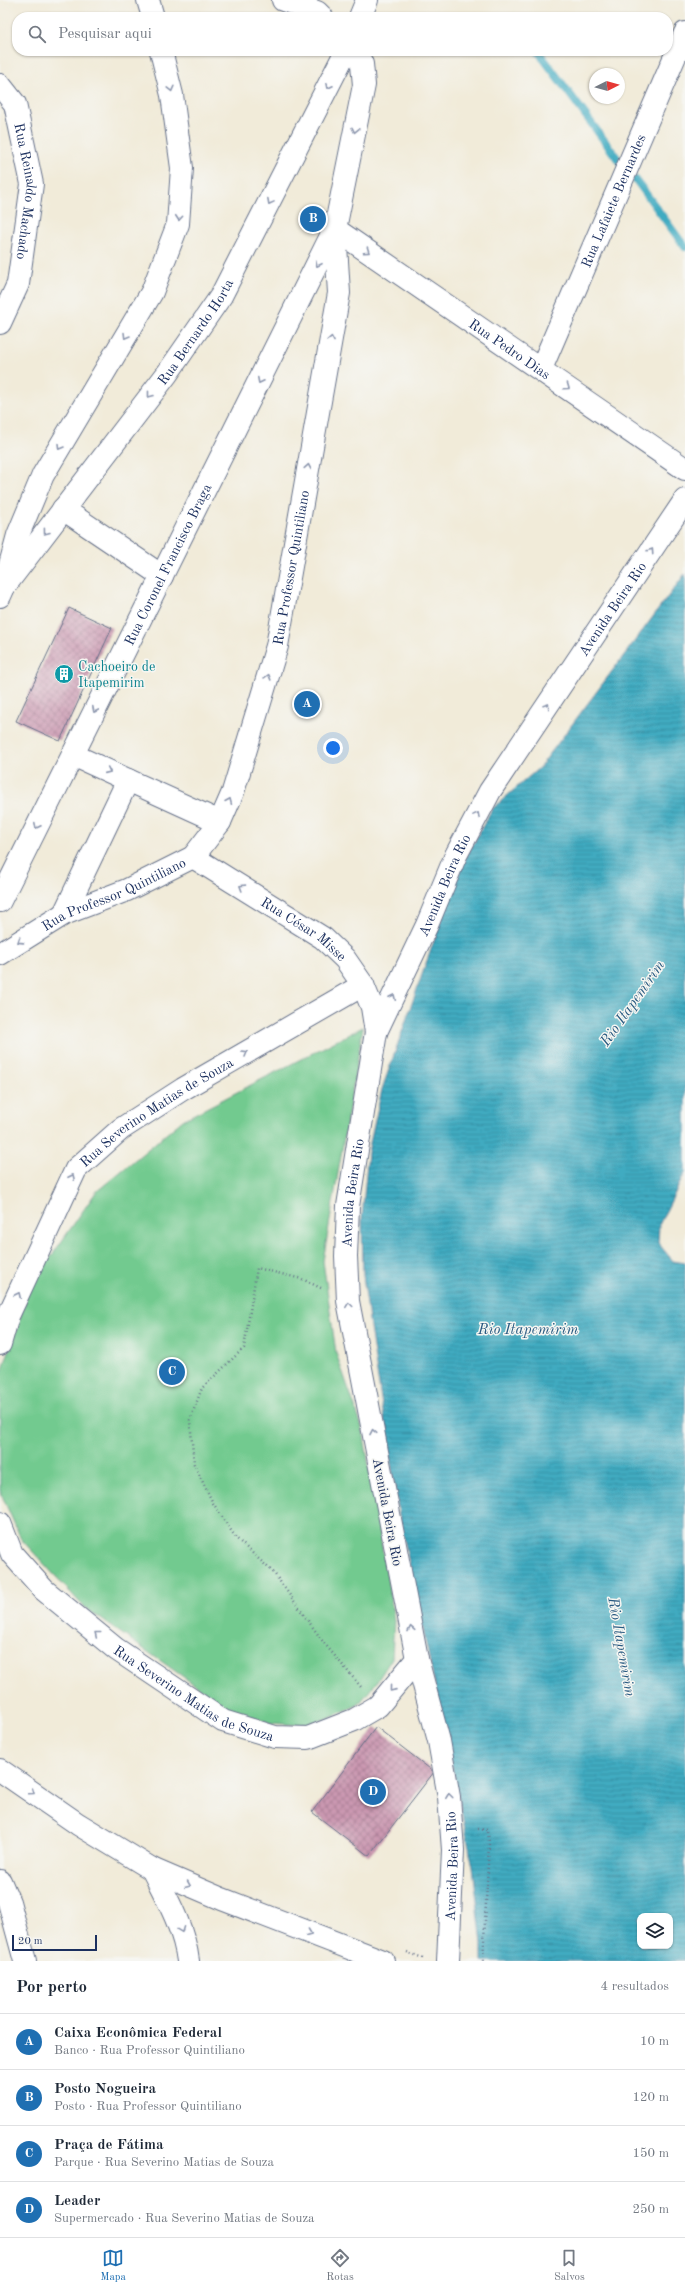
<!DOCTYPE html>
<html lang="pt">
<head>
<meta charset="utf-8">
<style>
  body { margin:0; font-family:"Old Standard TT",serif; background:#f6f6f7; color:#1f2937 }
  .controls { position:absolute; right:12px; bottom:12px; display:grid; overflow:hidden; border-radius:8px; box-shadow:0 1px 3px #0004 }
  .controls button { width:36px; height:36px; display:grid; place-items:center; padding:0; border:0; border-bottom:1px solid #e0e1e3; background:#fff; color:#1f2937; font:20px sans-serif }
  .compass { position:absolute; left:589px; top:68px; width:36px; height:36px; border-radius:50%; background:#fff; box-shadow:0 1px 3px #0004; rotate:84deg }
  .scale { position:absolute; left:12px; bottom:10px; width:85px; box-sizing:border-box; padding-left:4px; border:2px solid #1b2f5e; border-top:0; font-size:11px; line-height:14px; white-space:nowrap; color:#1b2f5e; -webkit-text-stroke:3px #f6f6f2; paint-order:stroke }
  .you { position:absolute; left:333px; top:748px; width:14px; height:14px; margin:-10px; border:3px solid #fff; border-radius:50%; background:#1a73e8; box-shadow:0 0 0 6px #1a73e833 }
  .badge { display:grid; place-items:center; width:26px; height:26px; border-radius:50%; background:#1f6fb2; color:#fff; font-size:13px; font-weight:700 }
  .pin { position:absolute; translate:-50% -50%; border:2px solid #fff; box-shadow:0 1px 4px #0006 }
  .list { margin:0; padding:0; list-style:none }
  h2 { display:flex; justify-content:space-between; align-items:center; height:52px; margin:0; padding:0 16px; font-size:17px }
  h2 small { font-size:13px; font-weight:400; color:#747a83 }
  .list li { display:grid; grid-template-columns:26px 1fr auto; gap:12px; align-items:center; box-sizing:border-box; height:56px; padding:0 16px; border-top:1px solid #e0e1e3 }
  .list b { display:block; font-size:15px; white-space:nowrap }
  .list p { margin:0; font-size:13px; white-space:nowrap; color:#747a83 }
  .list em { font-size:13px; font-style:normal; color:#747a83 }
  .icon { flex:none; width:22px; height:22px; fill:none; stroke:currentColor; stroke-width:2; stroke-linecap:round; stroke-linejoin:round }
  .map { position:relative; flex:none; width:685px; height:1961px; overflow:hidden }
  .search { position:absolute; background:#fff; box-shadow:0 1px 3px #0004; left:12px; right:12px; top:12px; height:44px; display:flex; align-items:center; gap:10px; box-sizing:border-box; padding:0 14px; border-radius:16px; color:#747a83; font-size:15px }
  .sheet { height:276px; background:#fff }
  nav { display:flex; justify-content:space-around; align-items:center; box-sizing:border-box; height:56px; border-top:1px solid #e0e1e3; background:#fff; font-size:11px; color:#747a83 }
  nav a { display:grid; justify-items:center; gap:2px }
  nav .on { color:#1f6fb2 }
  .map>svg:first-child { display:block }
  .green { fill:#72ca8f; stroke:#467c76 }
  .water { fill:url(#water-rules); stroke:#2e6d90; fill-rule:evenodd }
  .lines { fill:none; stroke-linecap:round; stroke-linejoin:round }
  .stream { stroke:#41abc1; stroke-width:8 }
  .building { fill:url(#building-cross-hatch) }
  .minor-casing { stroke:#667189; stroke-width:24 }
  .major-casing { stroke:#667189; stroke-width:24 }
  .path { stroke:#667189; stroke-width:2.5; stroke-dasharray:1 3; stroke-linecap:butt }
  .minor { stroke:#fff; stroke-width:22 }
  .major { stroke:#fff; stroke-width:22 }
  .oneway { stroke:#8d97ae }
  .labels { text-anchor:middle; stroke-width:3; stroke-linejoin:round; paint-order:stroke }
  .street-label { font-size:14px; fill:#1b2f5e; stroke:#f6f6f2 }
  .culture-label { font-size:14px; fill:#0d838f; stroke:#f6f6f2; text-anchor:start }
  .water-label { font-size:15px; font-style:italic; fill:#285a81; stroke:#f6f6f2 }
</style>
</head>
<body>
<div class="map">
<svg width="685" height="1961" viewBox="0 0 685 1961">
  <defs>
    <pattern id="water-rules" width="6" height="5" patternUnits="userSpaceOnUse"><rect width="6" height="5" fill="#41abc1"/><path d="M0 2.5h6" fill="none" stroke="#368ca0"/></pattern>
    <pattern id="building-cross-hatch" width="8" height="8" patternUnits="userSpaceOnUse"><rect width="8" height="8" fill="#cb98b1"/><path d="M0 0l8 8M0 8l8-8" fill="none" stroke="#a47c93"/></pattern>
  </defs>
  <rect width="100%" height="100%" fill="#f6f6f2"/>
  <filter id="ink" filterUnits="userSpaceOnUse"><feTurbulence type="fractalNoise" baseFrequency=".025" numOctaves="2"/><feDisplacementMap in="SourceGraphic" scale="8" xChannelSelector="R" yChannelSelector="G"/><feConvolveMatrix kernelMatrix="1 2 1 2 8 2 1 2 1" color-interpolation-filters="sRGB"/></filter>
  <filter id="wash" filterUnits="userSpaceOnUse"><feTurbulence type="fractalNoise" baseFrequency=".012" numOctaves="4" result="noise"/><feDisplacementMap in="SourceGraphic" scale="16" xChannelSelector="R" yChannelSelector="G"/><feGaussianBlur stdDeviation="0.9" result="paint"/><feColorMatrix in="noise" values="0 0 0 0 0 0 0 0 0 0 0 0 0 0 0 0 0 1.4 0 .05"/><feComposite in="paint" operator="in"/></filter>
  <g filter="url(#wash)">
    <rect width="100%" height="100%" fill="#f1ebd9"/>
    <path class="green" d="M363 1027 323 1261 336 1353 363 1430 394 1620 392 1658 376 1683 358 1705 323 1720 297 1725 270 1723 229 1709 84 1607 21 1539 0 1491V1378L30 1287 96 1192 183 1120Z"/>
    <path class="water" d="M685 574V1173L659 1225 658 1243 673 1261 685 1263V1961H482V1944L473 1867 399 1515 371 1334 363 1275 362 1218 368 1152 382 1089 444 912 465 859 492 809 540 767ZM640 1916H670V1946H640Z"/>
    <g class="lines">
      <g class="stream">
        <path d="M538 51 623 166"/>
        <path d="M636 180 685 247"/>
      </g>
    </g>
    <g id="blocks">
      <g class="building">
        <path d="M69 608 112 628 60 741 16 721Z"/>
        <path d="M376 1727 434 1772 369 1856 312 1812Z"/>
      </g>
    </g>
  </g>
  <g filter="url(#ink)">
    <use href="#blocks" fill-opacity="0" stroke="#667189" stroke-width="1"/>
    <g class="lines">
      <g class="minor-casing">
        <g id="minor">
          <path d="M148 0 153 17"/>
          <path d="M283 0 317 12 322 17"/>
          <path id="s1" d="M0 85 15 104 32 184 18 284 0 323"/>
          <path id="s2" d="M335 229 685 469"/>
          <path id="s3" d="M541 369 685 33"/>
          <path d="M63 509 162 576"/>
          <path d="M4 587 18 535 43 475 152 292 178 224 182 168 172 95 161 51"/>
          <path d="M73 755 220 822"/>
          <path id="s4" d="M193 857 220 822 233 792 277 646 339 293 335 229 364 85 362 64 356 51"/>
          <path id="s5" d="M0 901 334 230"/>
          <path d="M64 914 128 780"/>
          <path id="s6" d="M0 1344 8 1316 76 1169 121 1129 183 1089 363 985"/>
          <path id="s7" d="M0 1523 12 1554 44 1590 116 1649 223 1721 275 1737 308 1738 354 1720 378 1706 417 1659"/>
        </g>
      </g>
      <g class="major-casing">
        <g id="major">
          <path d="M360 17 367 0"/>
          <path id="s8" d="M0 596 4 587 167 374 221 296 346 51"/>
          <path id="s9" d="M0 954 64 914 127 890 193 857 323 938 345 959 363 985 372 1007 376 1032"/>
          <path d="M0 1770 78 1824 152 1869 222 1899 383 1961"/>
          <path d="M152 1869C167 1899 184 1928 188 1961"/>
          <path d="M0 1881 9 1902 25 1961"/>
          <path id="s10" d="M448 1961 453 1850 449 1797 439 1741 417 1659 348 1301 346 1256 348 1206 376 1032 427 925 456 855 490 791 685 500"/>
        </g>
      </g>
      <g class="path">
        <path d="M321 1288 302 1279 257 1268 244 1348 202 1388 190 1420 194 1464 213 1503 236 1538 274 1573 324 1643 361 1687"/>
        <path d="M478 1829 488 1830 489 1843 483 1961"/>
        <path d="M407 1952 423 1958"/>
      </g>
      <use href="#minor" class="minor"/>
      <use href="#major" class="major"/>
    </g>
    <defs><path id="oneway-chevron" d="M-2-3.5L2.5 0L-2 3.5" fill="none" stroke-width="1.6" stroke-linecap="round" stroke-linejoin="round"/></defs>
    <g class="oneway">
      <use href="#oneway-chevron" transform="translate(329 86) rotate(117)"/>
      <use href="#oneway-chevron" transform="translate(171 89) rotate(76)"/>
      <use href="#oneway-chevron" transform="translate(355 130) rotate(102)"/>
      <use href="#oneway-chevron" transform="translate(270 202) rotate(118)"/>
      <use href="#oneway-chevron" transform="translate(179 218) rotate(95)"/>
      <use href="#oneway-chevron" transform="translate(367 251) rotate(34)"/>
      <use href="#oneway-chevron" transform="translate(318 264) rotate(115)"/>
      <use href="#oneway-chevron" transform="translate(126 336) rotate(121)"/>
      <use href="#oneway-chevron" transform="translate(331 339) rotate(-80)"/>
      <use href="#oneway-chevron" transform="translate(260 381) rotate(117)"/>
      <use href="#oneway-chevron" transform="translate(567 387) rotate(35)"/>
      <use href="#oneway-chevron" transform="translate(150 395) rotate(128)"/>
      <use href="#oneway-chevron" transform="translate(60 447) rotate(121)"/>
      <use href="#oneway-chevron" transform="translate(308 467) rotate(-80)"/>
      <use href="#oneway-chevron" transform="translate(46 532) rotate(127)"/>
      <use href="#oneway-chevron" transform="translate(651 551) rotate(-56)"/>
      <use href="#oneway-chevron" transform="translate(268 677) rotate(-74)"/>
      <use href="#oneway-chevron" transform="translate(547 706) rotate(-56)"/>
      <use href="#oneway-chevron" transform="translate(95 710) rotate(117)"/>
      <use href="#oneway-chevron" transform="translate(108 771) rotate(24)"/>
      <use href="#oneway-chevron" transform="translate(229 801) rotate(-67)"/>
      <use href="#oneway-chevron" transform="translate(477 815) rotate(-62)"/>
      <use href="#oneway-chevron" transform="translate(37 826) rotate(117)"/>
      <use href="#oneway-chevron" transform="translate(242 887) rotate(-148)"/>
      <use href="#oneway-chevron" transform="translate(20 941) rotate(147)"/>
      <use href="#oneway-chevron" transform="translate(393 997) rotate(-65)"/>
      <use href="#oneway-chevron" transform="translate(245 1053) rotate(-30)"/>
      <use href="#oneway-chevron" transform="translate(72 1177) rotate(-65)"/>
      <use href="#oneway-chevron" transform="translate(18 1295) rotate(-65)"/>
      <use href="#oneway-chevron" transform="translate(349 1305) rotate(-98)"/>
      <use href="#oneway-chevron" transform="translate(373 1432) rotate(-101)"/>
      <use href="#oneway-chevron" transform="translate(411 1629) rotate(-101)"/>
      <use href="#oneway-chevron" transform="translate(97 1634) rotate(-141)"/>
      <use href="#oneway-chevron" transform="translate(392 1689) rotate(129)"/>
      <use href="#oneway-chevron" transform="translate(32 1792) rotate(35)"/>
      <use href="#oneway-chevron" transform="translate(449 1796) rotate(-97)"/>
      <use href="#oneway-chevron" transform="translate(188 1885) rotate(23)"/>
      <use href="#oneway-chevron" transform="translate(181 1930) rotate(69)"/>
      <use href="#oneway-chevron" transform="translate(309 1933) rotate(21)"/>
    </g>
  </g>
  <defs>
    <g id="building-disc" transform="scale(1)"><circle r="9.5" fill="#0f9aa8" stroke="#f6f6f2"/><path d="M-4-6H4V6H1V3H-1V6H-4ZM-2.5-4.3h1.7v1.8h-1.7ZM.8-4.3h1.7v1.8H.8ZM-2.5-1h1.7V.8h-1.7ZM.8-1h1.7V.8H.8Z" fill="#fff"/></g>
  </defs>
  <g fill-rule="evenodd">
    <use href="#building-disc" x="64" y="674"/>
  </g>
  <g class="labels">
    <g class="street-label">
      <text dy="5" stroke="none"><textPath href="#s1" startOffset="113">Rua Reinaldo Machado</textPath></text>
      <text dy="5" stroke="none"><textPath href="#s3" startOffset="183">Rua Lafaiete Bernardes</textPath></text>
      <text dy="5" stroke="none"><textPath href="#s8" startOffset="329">Rua Bernardo Horta</textPath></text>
      <text dy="5" stroke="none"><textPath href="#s2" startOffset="212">Rua Pedro Dias</textPath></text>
      <text dy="5" stroke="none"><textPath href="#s5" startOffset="376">Rua Coronel Francisco Braga</textPath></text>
      <text dy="5" stroke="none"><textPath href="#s4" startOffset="309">Rua Professor Quintiliano</textPath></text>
      <text dy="5" stroke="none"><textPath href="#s10" startOffset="1428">Avenida Beira Rio</textPath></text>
      <text dy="5" stroke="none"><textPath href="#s10" startOffset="1104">Avenida Beira Rio</textPath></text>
      <text dy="5" stroke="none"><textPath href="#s9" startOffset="129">Rua Professor Quintiliano</textPath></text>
      <text dy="5" stroke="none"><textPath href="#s9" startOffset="349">Rua César Misse</textPath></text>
      <text dy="5" stroke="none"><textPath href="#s6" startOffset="290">Rua Severino Matias de Souza</textPath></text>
      <text dy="5" stroke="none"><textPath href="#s10" startOffset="779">Avenida Beira Rio</textPath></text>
      <text transform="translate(388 1512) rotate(79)" y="5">Avenida Beira Rio</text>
      <text dy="5" stroke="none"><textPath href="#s7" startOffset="265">Rua Severino Matias de Souza</textPath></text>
      <text dy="5" stroke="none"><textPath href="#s10" startOffset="95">Avenida Beira Rio</textPath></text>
    </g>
    <g class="culture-label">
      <text x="78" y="671">Cachoeiro de<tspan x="78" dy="16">Itapemirim</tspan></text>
    </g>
    <g class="water-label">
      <text transform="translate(632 1003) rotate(-55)" y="5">Rio Itapemirim</text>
      <text x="528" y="1334">Rio Itapemirim</text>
      <text transform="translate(622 1647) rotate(80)" y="5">Rio Itapemirim</text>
    </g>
  </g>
</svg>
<div class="controls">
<button><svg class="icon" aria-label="layers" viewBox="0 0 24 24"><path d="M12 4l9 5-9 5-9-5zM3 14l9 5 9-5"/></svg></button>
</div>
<svg class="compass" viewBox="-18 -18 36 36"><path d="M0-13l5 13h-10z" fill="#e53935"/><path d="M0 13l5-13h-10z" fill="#747a83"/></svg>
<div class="scale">20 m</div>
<div class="you"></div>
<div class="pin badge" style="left:307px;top:704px">A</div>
<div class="pin badge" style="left:313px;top:219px">B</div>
<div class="pin badge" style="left:172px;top:1372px">C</div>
<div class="pin badge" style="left:373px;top:1792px">D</div>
<div class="search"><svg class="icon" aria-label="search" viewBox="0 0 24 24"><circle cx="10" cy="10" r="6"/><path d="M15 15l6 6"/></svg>Pesquisar aqui</div>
</div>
<section class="sheet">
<h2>Por perto<small>4 resultados</small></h2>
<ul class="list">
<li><span class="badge">A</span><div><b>Caixa Econômica Federal</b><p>Banco · Rua Professor Quintiliano</p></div><em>10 m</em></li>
<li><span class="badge">B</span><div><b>Posto Nogueira</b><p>Posto · Rua Professor Quintiliano</p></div><em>120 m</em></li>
<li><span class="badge">C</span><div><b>Praça de Fátima</b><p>Parque · Rua Severino Matias de Souza</p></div><em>150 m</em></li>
<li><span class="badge">D</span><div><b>Leader</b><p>Supermercado · Rua Severino Matias de Souza</p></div><em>250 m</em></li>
</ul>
</section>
<nav>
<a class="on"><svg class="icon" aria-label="map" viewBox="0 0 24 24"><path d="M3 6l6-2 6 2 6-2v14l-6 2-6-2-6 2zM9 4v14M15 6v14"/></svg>Mapa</a>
<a><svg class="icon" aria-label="directions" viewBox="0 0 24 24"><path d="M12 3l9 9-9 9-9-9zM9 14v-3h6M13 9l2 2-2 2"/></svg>Rotas</a>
<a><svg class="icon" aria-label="saved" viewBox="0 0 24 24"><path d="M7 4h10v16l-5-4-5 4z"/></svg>Salvos</a>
</nav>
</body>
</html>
